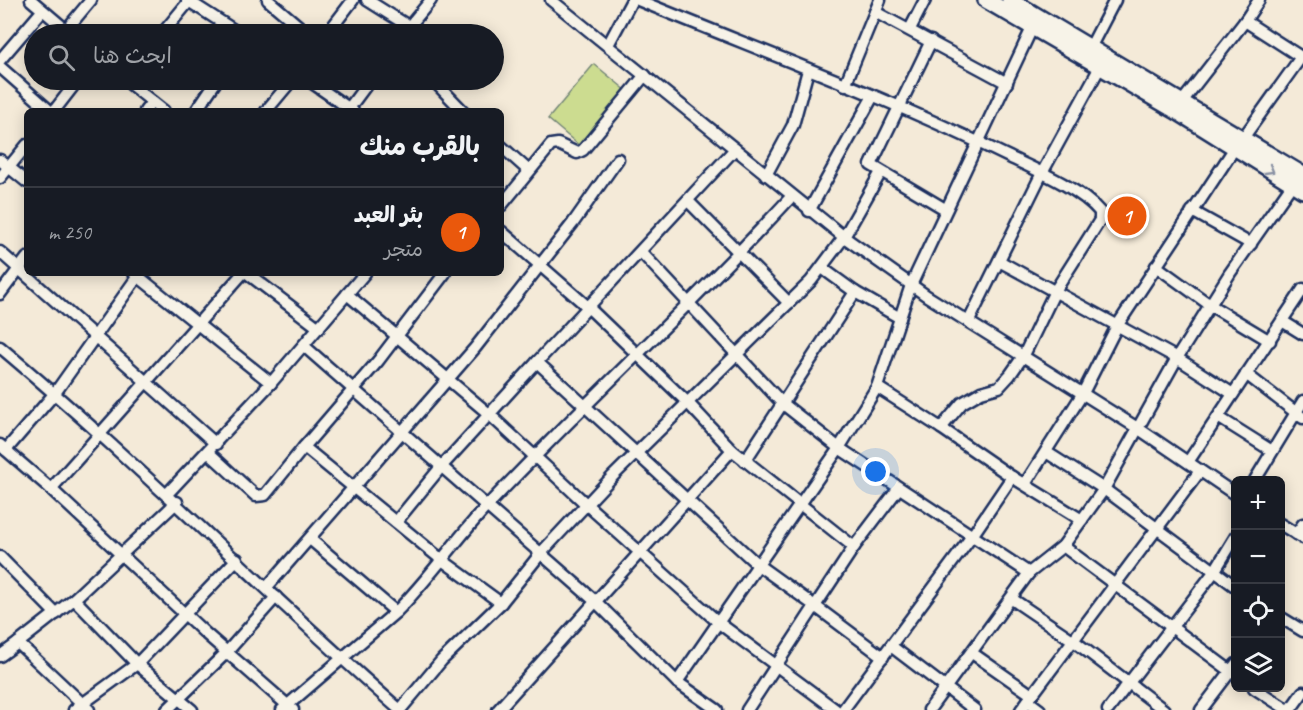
<!DOCTYPE html>
<html lang="ar">
<head>
<meta charset="utf-8">
<style>
  body { margin:0; font-family:Caveat,"Playpen Sans Arabic",sans-serif; background:#20242c; color:#f1f3f6; direction:rtl }
  .controls { position:absolute; right:18px; bottom:18px; display:grid; overflow:hidden; border-radius:9px; box-shadow:0 3px 15px #0003 }
  .controls button { width:54px; height:54px; display:grid; place-items:center; padding:0; border:0; border-bottom:2px solid #363941; background:#171b24; color:#f1f3f6; font:30px sans-serif }
  .you { position:absolute; left:876px; top:472px; width:21px; height:21px; margin:-15px; border:4px solid #fff; border-radius:50%; background:#1a73e8; box-shadow:0 0 0 9px #1a73e833 }
  .badge { display:grid; place-items:center; width:39px; height:39px; border-radius:50%; background:#ea580c; color:#fff; font-size:20px; font-weight:700 }
  .pin { position:absolute; translate:-50% -50%; border:3px solid #fff; box-shadow:0 2px 6px #0006 }
  .list { margin:0; padding:0; list-style:none }
  h2 { display:flex; justify-content:space-between; align-items:center; height:78px; margin:0; padding:0 24px; font-size:26px }
  h2 small { font-size:20px; font-weight:400; color:#9ea1a6 }
  .list li { display:grid; grid-template-columns:39px 1fr auto; gap:18px; align-items:center; box-sizing:border-box; height:90px; padding:0 24px; border-top:2px solid #363941 }
  .list b { display:block; font-size:22px; white-space:nowrap }
  .list p { margin:0; font-size:20px; white-space:nowrap; color:#9ea1a6 }
  .list em { font-size:20px; font-style:normal; color:#9ea1a6 }
  .icon { flex:none; width:33px; height:33px; fill:none; stroke:currentColor; stroke-width:2; stroke-linecap:round; stroke-linejoin:round }
  .map { position:relative; flex:none; width:1303px; height:710px; overflow:hidden; direction:ltr }
  .search { position:absolute; background:#171b24; box-shadow:0 3px 15px #0003; left:24px; top:24px; width:480px; height:66px; display:flex; align-items:center; gap:15px; box-sizing:border-box; padding:0 21px; border-radius:33px; color:#9ea1a6; font-size:22px }
  .panel { position:absolute; background:#171b24; box-shadow:0 3px 15px #0003; left:24px; top:108px; width:480px; height:168px; border-radius:9px; direction:rtl }
  .map>svg:first-child { display:block }
  .green { fill:#ccdc90; stroke:#748677; stroke-width:1.5 }
  .lines { fill:none; stroke-linecap:round; stroke-linejoin:round }
  .street-casing { stroke:#1b2f5e; stroke-width:15 }
  .secondary-casing { stroke:#1b2f5e; stroke-width:20 }
  .street { stroke:#f7f3e8; stroke-width:10 }
  .secondary { stroke:#f7f3e8; stroke-width:15 }
  .oneway { stroke:#8991a3 }
</style>
</head>
<body>
<div class="map">
<svg width="1303" height="710" viewBox="0 0 1303 710">
  <rect width="100%" height="100%" fill="#f4ead8"/>
  <filter id="ink" filterUnits="userSpaceOnUse"><feTurbulence type="fractalNoise" baseFrequency=".0167" numOctaves="2"/><feDisplacementMap in="SourceGraphic" scale="12" xChannelSelector="R" yChannelSelector="G"/><feConvolveMatrix kernelMatrix="1 2 1 2 8 2 1 2 1" color-interpolation-filters="sRGB"/></filter>
  <g filter="url(#ink)">
    <path class="green" d="M594 64 627 91 581 147 548 119Z"/>
    <g class="lines">
      <g class="street-casing">
        <g id="street">
          <path d="M31 0 71 34"/>
          <path d="M187 0 240 34"/>
          <path d="M268 0 308 34"/>
          <path d="M367 0 421 34"/>
          <path d="M551 0 844 237 927 296 1139 429 1236 495"/>
          <path d="M638 0C761 51 887 97 1007 156 1034 169 1080 188 1100 212V220L1055 291 1024 355 1010 375 999 387 981 392 962 403 941 428 877 387"/>
          <path d="M875 12 880 0"/>
          <path d="M1245 21 1259 0"/>
          <path d="M910 29 925 0"/>
          <path d="M66 30 91 0"/>
          <path d="M162 34 190 0"/>
          <path d="M327 34 353 0"/>
          <path d="M403 34 431 0"/>
          <path d="M931 41 871 165 945 209"/>
          <path d="M608 45 632 0"/>
          <path d="M1090 48 1115 0"/>
          <path d="M0 60 42 11"/>
          <path d="M0 67 50 111"/>
          <path d="M125 80 164 111"/>
          <path d="M308 80 353 111"/>
          <path d="M433 80 463 111"/>
          <path d="M845 85 875 12 1007 83"/>
          <path d="M1178 107 1245 21 1301 57 1243 138"/>
          <path d="M54 111 78 80"/>
          <path d="M145 111 152 102"/>
          <path d="M196 111 217 80"/>
          <path d="M266 111 292 80"/>
          <path d="M347 111 370 80"/>
          <path d="M501 146 529 171"/>
          <path d="M0 160 27 182"/>
          <path d="M766 175 793 125 808 70"/>
          <path d="M0 178 27 145"/>
          <path d="M688 201 789 303"/>
          <path d="M501 206 551 145 558 144 577 153 583 150 645 75"/>
          <path d="M809 211 873 96"/>
          <path d="M1192 211 1251 244"/>
          <path d="M501 231 589 308 688 403 732 450 854 547 815 606 758 565 537 362 735 149"/>
          <path d="M0 252 216 444"/>
          <path d="M641 252 782 403 839 448 1029 573 1063 546 1104 489 1177 358 1230 273 1293 183"/>
          <path d="M999 261 1177 358 1233 394"/>
          <path d="M1156 266 1210 305 1270 341"/>
          <path d="M822 268 855 292 900 318"/>
          <path d="M134 273 271 383"/>
          <path d="M247 273 319 328"/>
          <path d="M445 273 378 361 304 447 442 560 501 603"/>
          <path d="M0 294 27 258"/>
          <path d="M347 294 489 414 586 504 719 623 836 710"/>
          <path d="M969 321 1042 173 1100 67"/>
          <path d="M1282 321 1303 334"/>
          <path d="M304 346 595 601 677 682 717 710"/>
          <path d="M0 347C138 463 264 591 400 710"/>
          <path d="M1246 374 1303 418"/>
          <path d="M1218 417 1272 451"/>
          <path d="M941 428 1012 477 1082 520"/>
          <path d="M0 445 51 489 205 633 293 710"/>
          <path d="M6 450 55 393 140 273"/>
          <path d="M208 452 256 496 265 495 304 447"/>
          <path d="M1046 452 1104 489 1236 587"/>
          <path d="M745 461 855 292"/>
          <path d="M1188 462 1303 289"/>
          <path d="M1255 480 1303 401"/>
          <path d="M1025 484 1083 393 1117 326 1234 149"/>
          <path d="M51 489 243 273"/>
          <path d="M167 494 271 383 365 273"/>
          <path d="M396 522 441 467 537 362"/>
          <path d="M1280 524 1303 538"/>
          <path d="M1296 534 1303 524"/>
          <path d="M310 539 396 612C430 578 456 539 488 505 587 400 694 303 791 197"/>
          <path d="M1063 546 1236 675"/>
          <path d="M854 547 898 489"/>
          <path d="M0 557 56 614"/>
          <path d="M267 587 475 348 573 223 618 159"/>
          <path d="M1012 599 1074 641 1164 710"/>
          <path d="M1280 617 1303 631"/>
          <path d="M18 643 74 599 177 502"/>
          <path d="M891 646 975 710"/>
          <path d="M972 653 1032 695"/>
          <path d="M0 656 18 643 89 710"/>
          <path d="M677 682 839 448 877 387 911 285 1033 26"/>
          <path d="M1254 688 1288 710"/>
          <path d="M1028 701 1040 710"/>
          <path d="M74 710 137 664 74 599"/>
          <path d="M167 710 226 653 276 597"/>
          <path d="M192 710 137 664 237 559"/>
          <path d="M282 710 396 612"/>
          <path d="M400 710 442 660 501 603 541 553 613 476 811 281 844 237 881 172"/>
          <path d="M498 710 732 450"/>
          <path d="M747 710 815 606 883 657"/>
          <path d="M843 710 972 536 1012 477"/>
          <path d="M929 710 1029 573"/>
          <path d="M1021 710 1200 471"/>
          <path d="M1108 710 1214 572 1236 536"/>
          <path d="M1201 710 1236 664"/>
          <path d="M1290 710 1303 692"/>
        </g>
      </g>
      <g class="secondary-casing">
        <g id="secondary">
          <path d="M986 0 1175 110 1303 190"/>
          <path d="M1010 0 1303 175"/>
        </g>
      </g>
      <use href="#street" class="street"/>
      <use href="#secondary" class="secondary"/>
    </g>
    <defs><path id="oneway-chevron" d="M-2-3.5L2.5 0L-2 3.5" fill="none" stroke-width="1.6" stroke-linecap="round" stroke-linejoin="round" transform="scale(1.5)"/></defs>
    <use class="oneway" href="#oneway-chevron" transform="translate(1270 170) rotate(30)"/>
  </g>
</svg>
<div class="controls">
<button>+</button>
<button>−</button>
<button><svg class="icon" aria-label="locate" viewBox="0 0 24 24"><circle cx="12" cy="12" r="6"/><path d="M12 2v4M12 18v4M2 12h4M18 12h4"/></svg></button>
<button><svg class="icon" aria-label="layers" viewBox="0 0 24 24"><path d="M12 4l9 5-9 5-9-5zM3 14l9 5 9-5"/></svg></button>
</div>
<div class="you"></div>
<div class="pin badge" style="left:1127px;top:216px">1</div>
<div class="search"><svg class="icon" aria-label="search" viewBox="0 0 24 24"><circle cx="10" cy="10" r="6"/><path d="M15 15l6 6"/></svg>ابحث هنا</div>
<section class="panel">
<h2>بالقرب منك<small></small></h2>
<ul class="list">
<li><span class="badge">1</span><div><b>بئر العبد</b><p>متجر</p></div><em>250 m</em></li>
</ul>
</section>
</div>
</body>
</html>
